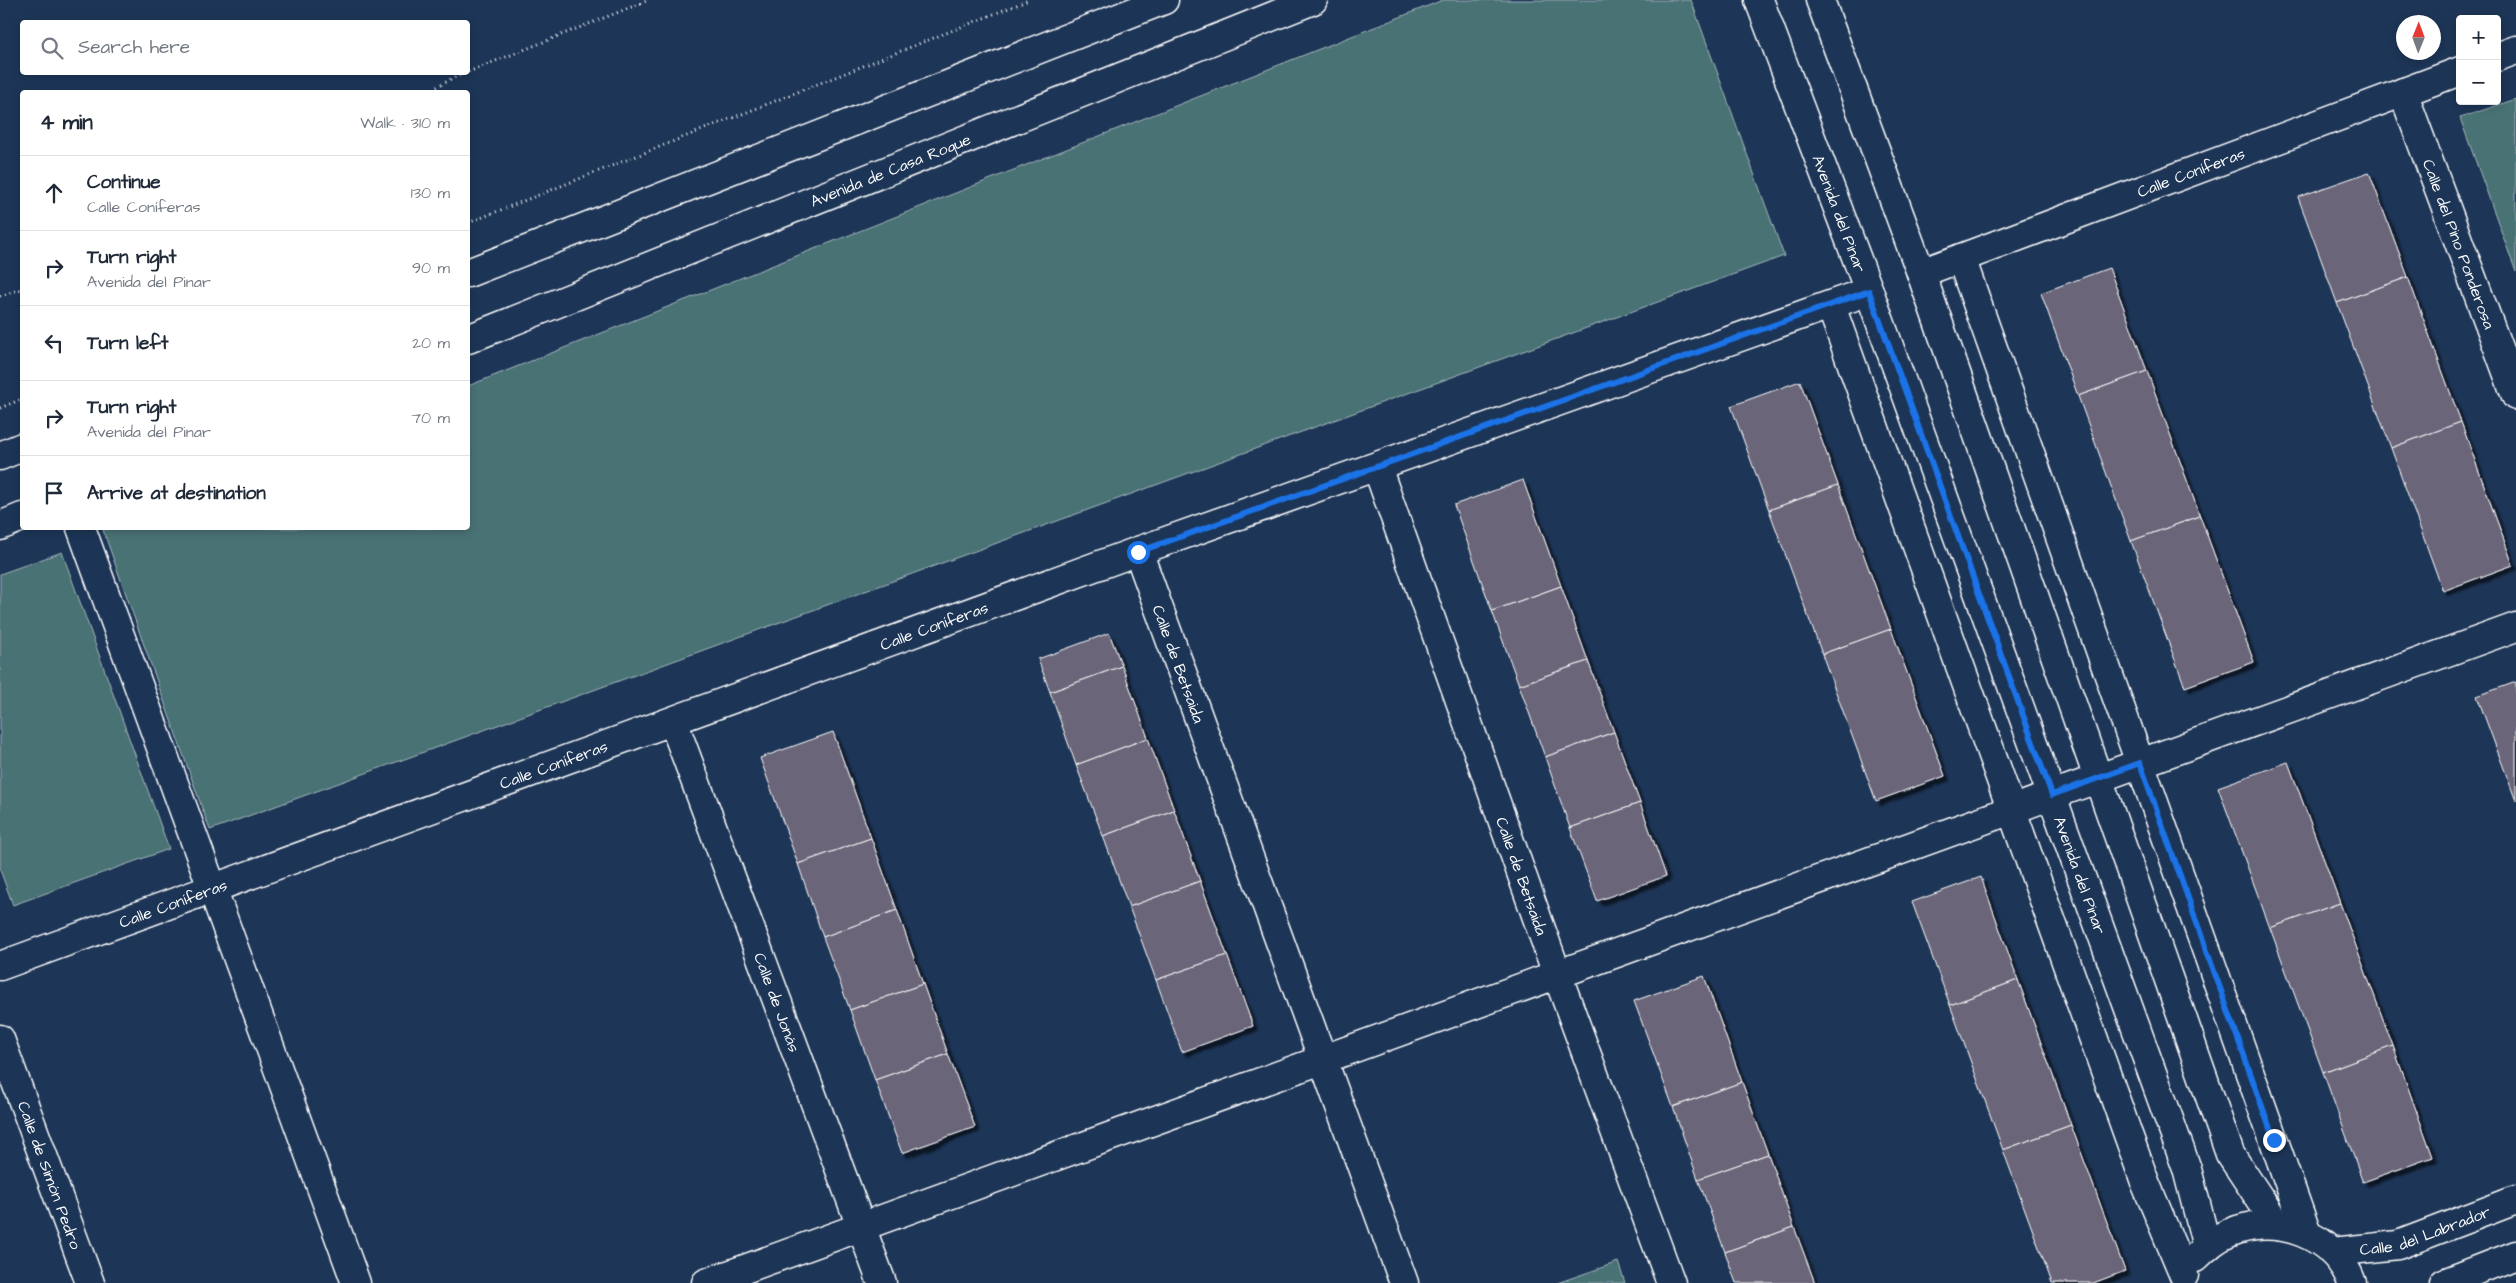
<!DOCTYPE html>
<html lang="en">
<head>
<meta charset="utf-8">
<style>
  body { margin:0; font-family:"Architects Daughter",sans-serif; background:#f6f6f7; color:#1f2937 }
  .controls { position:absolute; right:15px; top:15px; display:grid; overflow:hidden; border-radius:5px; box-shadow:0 2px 8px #0003 }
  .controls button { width:45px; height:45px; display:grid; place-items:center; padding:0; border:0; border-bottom:1px solid #e0e1e3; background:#fff; color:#1f2937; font:25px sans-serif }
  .compass { position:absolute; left:2396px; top:15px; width:45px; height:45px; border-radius:50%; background:#fff; box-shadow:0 2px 8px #0003; rotate:1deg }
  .stop { position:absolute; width:15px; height:15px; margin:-11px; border:4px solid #1a73e8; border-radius:50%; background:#fff }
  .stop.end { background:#1a73e8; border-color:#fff; box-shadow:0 1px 5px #0008 }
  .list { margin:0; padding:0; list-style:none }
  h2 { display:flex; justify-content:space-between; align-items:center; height:65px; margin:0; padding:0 20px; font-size:21px }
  h2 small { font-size:16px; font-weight:400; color:#747a83 }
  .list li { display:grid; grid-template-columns:32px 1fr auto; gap:15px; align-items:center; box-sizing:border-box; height:75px; padding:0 20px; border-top:1px solid #e0e1e3 }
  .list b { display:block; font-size:19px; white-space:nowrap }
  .list p { margin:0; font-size:16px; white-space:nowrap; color:#747a83 }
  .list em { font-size:16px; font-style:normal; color:#747a83 }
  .icon { flex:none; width:28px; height:28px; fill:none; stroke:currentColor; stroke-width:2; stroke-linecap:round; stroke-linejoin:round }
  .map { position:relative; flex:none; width:2516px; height:1283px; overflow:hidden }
  .search { position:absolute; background:#fff; box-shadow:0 2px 8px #0003; left:20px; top:20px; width:450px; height:55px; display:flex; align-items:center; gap:12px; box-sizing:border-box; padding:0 18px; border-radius:5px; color:#747a83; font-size:19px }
  .panel { position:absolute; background:#fff; box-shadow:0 2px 8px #0003; left:20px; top:90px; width:450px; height:440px; border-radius:5px }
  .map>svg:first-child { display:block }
  .green { fill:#4a7275; stroke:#a4b8ba }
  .building { fill:#6a6579; stroke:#fff; filter:url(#shadow) }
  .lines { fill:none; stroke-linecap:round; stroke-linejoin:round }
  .pedestrian-casing { stroke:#fff; stroke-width:31 }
  .minor-casing { stroke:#fff; stroke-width:31 }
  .path { stroke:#fff; stroke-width:3; stroke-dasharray:1 4; stroke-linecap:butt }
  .pedestrian { stroke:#1d3557; stroke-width:28 }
  .minor { stroke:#1d3557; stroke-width:28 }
  .route { stroke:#1a73e8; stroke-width:6 }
  .labels { text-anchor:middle; stroke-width:5; stroke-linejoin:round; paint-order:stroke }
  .street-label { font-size:16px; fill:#fff; stroke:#1d3557 }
</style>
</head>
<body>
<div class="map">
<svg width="2516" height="1283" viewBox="0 0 2516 1283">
  <defs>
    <filter id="shadow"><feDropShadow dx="4.5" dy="4.5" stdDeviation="1" flood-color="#0009"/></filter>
  </defs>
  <rect width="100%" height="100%" fill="#1d3557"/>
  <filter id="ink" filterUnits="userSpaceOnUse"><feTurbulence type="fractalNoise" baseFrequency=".02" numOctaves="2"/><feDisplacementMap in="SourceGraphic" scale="10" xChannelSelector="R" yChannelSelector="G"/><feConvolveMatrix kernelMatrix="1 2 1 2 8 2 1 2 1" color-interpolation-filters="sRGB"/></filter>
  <g filter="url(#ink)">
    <g class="green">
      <path d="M1443 0H1691L1784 256 210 830 103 530 110 528H468V386Z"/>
      <path d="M2516 99V272L2460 118Z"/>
      <path d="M62 552 169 849 13 905 0 870V574Z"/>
      <path d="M1618 1262 1625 1283H1557Z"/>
    </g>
    <g class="building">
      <path d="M2369 172 2408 277 2337 303 2298 197Z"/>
      <path d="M2109 268 2147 371 2078 396 2041 293Z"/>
      <path d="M2408 277 2461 422 2391 448 2337 303Z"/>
      <path d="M2147 371 2200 516 2131 541 2078 396Z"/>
      <path d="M1800 381 1838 485 1769 510 1731 406Z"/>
      <path d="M2461 422 2513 565 2443 591 2391 448Z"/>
      <path d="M1523 480 1561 586 1492 611 1454 505Z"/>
      <path d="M1838 485 1891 629 1822 654 1769 510Z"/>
      <path d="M2200 516 2254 662 2185 687 2131 541Z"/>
      <path d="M1561 586 1588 661 1519 685 1492 611Z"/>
      <path d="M1891 629 1945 776 1876 801 1822 654Z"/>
      <path d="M1109 633 1122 666 1050 692 1038 659Z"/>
      <path d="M1588 661 1614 732 1545 757 1519 685Z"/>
      <path d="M1122 666 1148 738 1076 765 1050 692Z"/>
      <path d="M2516 682V801L2477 696Z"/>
      <path d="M833 732 871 838 798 864 760 758Z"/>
      <path d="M1614 732 1640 803 1570 828 1545 757Z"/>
      <path d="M1148 738 1174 810 1103 836 1076 765Z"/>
      <path d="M2288 762 2340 903 2270 928 2218 787Z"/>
      <path d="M1640 803 1666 876 1597 901 1570 828Z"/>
      <path d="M1174 810 1200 881 1129 907 1103 836Z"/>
      <path d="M871 838 897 910 823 937 798 864Z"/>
      <path d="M1981 877 2018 980 1950 1005 1912 902Z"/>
      <path d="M1200 881 1227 955 1156 980 1129 907Z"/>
      <path d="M2340 903 2393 1046 2323 1072 2270 928Z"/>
      <path d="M897 910 923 984 850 1010 823 937Z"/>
      <path d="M1227 955 1253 1026 1182 1052 1156 980Z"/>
      <path d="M1704 976 1742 1082 1673 1107 1634 1001Z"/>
      <path d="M2018 980 2071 1125 2003 1150 1950 1005Z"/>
      <path d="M923 984 948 1054 875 1080 850 1010Z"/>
      <path d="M2393 1046 2433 1157 2363 1182 2323 1072Z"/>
      <path d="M948 1054 975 1127 902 1153 875 1080Z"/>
      <path d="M1742 1082 1768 1154 1698 1179 1673 1107Z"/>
      <path d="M2071 1125 2125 1271 2093 1283H2052L2003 1150Z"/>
      <path d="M1768 1154 1794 1227 1725 1252 1698 1179Z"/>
      <path d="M1794 1227 1815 1283H1736L1725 1252Z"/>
    </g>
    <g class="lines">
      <g class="pedestrian-casing">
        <path id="pedestrian" d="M706 1283 2516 627"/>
      </g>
      <g class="minor-casing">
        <g id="minor">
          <path id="s1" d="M1759 0 1869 291 2187 1169 2207 1247"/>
          <path d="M1820 0 1921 273 2230 1154 2278 1226"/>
          <path d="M2497 57 2516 50"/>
          <path id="s2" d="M2403 92 2516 396"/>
          <path d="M1961 258 2307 1234"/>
          <path d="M468 273 1164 0"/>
          <path id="s3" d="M1921 273 2460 71"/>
          <path d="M1831 306 2145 1182 2184 1275"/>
          <path id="s4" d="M468 339 1313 0"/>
          <path d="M0 456 22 447"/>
          <path id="s5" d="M1377 467 1557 974 1671 1283"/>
          <path d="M0 526 22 517"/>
          <path d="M81 528 356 1283"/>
          <path id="s6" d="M1138 551 1404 1283"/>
          <path id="s7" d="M673 721 882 1283"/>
          <path id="s8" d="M0 966 1138 551 1869 291"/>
          <path id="s9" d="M0 1039 90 1283"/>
          <path id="s10" d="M2332 1252 2398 1245 2516 1200"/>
          <path d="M2195 1258C2205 1248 2216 1238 2229 1233 2275 1213 2335 1234 2352 1283"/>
          <path d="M2444 1283 2516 1255"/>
        </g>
      </g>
      <g class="path">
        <path d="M428 92 453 78 649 0"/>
        <path d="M468 223 1029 0"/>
        <path d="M0 296 22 289"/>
        <path d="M0 408 22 399"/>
      </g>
      <use href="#pedestrian" class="pedestrian"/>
      <use href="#minor" class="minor"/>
    </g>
  </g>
  <g class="lines" filter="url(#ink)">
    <path class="route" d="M1138 552 1869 291 2052 795 2140 763 2274 1140"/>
  </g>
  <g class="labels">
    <g class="street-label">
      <text dy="6" stroke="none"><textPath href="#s4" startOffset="455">Avenida de Casa Roque</textPath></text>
      <text dy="6" stroke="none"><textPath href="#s3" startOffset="288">Calle Coníferas</textPath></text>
      <text dy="6" stroke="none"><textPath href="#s1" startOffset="228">Avenida del Pinar</textPath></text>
      <text dy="6" stroke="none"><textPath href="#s2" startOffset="162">Calle del Pino Ponderosa</textPath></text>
      <text dy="6" stroke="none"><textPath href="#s8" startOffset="994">Calle Coníferas</textPath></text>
      <text dy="6" stroke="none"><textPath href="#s6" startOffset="120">Calle de Betsaida</textPath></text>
      <text dy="6" stroke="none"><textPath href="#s8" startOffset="589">Calle Coníferas</textPath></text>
      <text dy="6" stroke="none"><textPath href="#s1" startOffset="932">Avenida del Pinar</textPath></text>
      <text dy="6" stroke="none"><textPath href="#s5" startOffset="434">Calle de Betsaida</textPath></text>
      <text dy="6" stroke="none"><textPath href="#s8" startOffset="184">Calle Coníferas</textPath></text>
      <text dy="6" stroke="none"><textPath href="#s7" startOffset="300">Calle de Jonás</textPath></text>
      <text dy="6" stroke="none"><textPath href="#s9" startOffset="145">Calle de Simón Pedro</textPath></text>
      <text dy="6" stroke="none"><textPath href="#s10" startOffset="96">Calle del Labrador</textPath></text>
    </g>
  </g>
</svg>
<div class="controls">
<button>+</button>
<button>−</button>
</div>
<svg class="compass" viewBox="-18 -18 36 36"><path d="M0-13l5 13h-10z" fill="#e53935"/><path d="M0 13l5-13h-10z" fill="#747a83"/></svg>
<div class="stop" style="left:1138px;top:552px"></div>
<div class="stop end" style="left:2274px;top:1140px"></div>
<div class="search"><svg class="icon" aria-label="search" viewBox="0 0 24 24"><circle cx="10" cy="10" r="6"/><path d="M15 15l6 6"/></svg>Search here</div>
<section class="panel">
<h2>4 min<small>Walk · 310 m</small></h2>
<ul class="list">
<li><svg class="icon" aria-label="ahead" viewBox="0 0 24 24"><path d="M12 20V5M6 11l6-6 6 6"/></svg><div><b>Continue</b><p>Calle Coníferas</p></div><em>130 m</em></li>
<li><svg class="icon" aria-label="right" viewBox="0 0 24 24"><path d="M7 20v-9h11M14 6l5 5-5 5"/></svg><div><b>Turn right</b><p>Avenida del Pinar</p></div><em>90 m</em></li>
<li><svg class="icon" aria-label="left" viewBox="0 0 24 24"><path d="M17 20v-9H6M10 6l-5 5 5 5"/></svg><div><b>Turn left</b></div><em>20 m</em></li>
<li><svg class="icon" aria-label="right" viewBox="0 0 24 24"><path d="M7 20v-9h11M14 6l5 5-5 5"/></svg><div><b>Turn right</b><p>Avenida del Pinar</p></div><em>70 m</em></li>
<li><svg class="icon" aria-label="arrive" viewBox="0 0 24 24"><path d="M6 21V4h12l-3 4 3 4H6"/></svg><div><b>Arrive at destination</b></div></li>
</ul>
</section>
</div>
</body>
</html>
